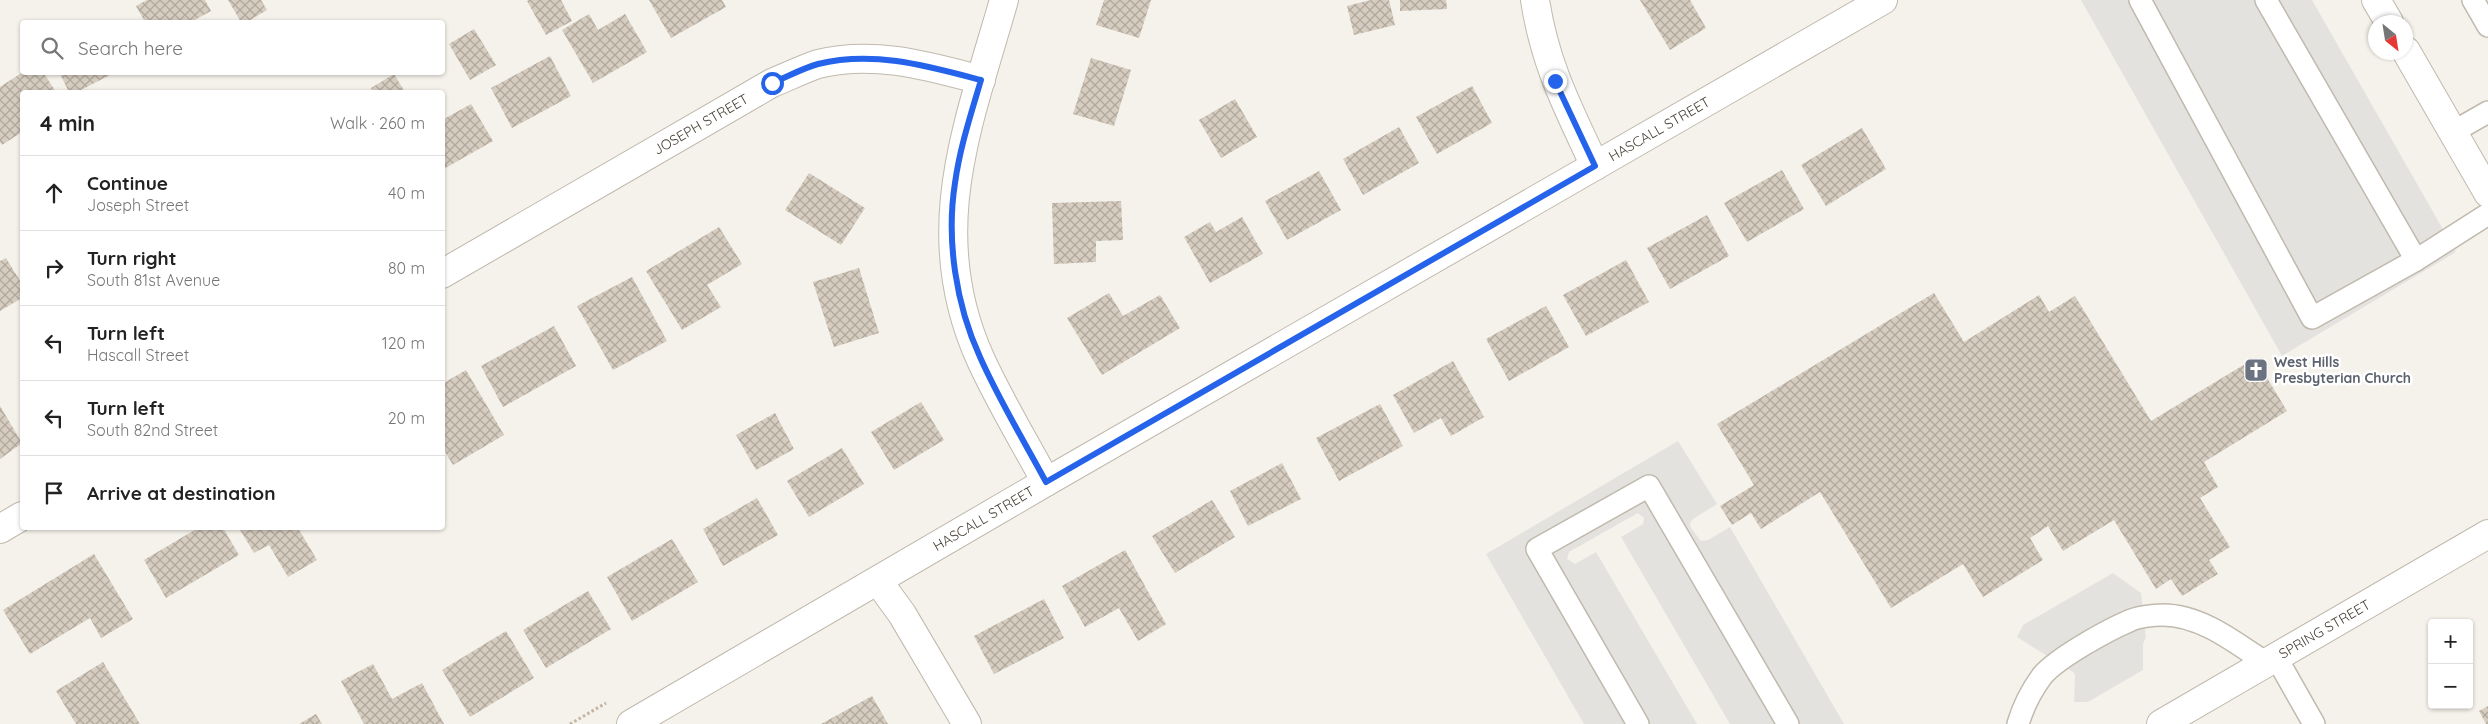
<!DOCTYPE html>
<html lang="en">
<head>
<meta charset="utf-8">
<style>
  body { margin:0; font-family:Quicksand,sans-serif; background:#f2f2f2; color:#222 }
  .controls { position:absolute; right:15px; bottom:15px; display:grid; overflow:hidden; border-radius:5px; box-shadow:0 1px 4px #0004 }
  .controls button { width:45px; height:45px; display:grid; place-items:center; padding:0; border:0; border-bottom:1px solid #e0e0e0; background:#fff; color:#222; font:25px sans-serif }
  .compass { position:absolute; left:2368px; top:15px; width:45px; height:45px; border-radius:50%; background:#fff; box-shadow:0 1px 4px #0004; rotate:150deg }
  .stop { position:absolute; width:15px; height:15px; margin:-11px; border:4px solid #2563eb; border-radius:50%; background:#fff }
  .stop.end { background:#2563eb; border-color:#fff; box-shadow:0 1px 5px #0008 }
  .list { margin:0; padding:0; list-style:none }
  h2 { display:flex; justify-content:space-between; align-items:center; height:65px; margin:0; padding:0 20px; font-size:21px }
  h2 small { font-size:16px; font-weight:400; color:#767676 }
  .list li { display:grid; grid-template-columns:32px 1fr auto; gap:15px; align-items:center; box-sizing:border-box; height:75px; padding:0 20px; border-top:1px solid #e0e0e0 }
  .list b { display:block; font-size:19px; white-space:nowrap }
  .list p { margin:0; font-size:16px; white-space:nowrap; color:#767676 }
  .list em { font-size:16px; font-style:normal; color:#767676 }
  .icon { flex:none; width:28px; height:28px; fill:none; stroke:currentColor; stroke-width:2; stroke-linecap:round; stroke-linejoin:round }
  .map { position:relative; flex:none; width:2488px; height:724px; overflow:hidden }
  .search { position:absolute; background:#fff; box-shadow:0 1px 4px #0004; left:20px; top:20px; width:425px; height:55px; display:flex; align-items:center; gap:12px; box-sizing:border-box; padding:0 18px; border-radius:5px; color:#767676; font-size:19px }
  .panel { position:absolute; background:#fff; box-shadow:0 1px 4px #0004; left:20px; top:90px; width:425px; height:440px; border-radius:5px }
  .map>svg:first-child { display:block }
  .parking { fill:#e4e2df }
  .building { fill:url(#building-cross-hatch) }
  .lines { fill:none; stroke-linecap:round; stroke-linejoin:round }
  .service-casing { stroke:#c0b9ad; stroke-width:24 }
  .minor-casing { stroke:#c0b9ad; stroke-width:30 }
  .path { stroke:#c2b59f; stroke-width:3; stroke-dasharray:2.5 2.5; stroke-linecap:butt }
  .service { stroke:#fff; stroke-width:21 }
  .minor { stroke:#fff; stroke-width:28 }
  .route { stroke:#2563eb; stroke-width:6 }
  .labels { text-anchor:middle; stroke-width:5; stroke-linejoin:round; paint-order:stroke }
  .street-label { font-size:14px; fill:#494239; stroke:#fff }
  .worship-label { font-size:14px; font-weight:bold; fill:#5b616d; stroke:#fff; text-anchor:start }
</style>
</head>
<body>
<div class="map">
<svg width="2488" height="724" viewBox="0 0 2488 724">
  <defs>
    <pattern id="building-cross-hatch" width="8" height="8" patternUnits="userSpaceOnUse" patternTransform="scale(1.25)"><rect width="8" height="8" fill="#d6cdc0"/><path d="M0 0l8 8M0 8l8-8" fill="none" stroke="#b0a89d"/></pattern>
  </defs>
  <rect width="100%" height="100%" fill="#f5f2eb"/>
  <g class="parking">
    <path d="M2081 0H2312L2456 252 2282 356Z"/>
    <path d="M1678 441 1717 504 1693 519 1690 523 1691 528 1701 541 1708 540 1730 527 1844 724H1730L1621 537 1643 524 1644 518 1638 513 1569 552 1567 559 1575 564 1596 552 1697 724H1584L1486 554Z"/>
    <path d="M2113 573 2141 593 2146 637 2143 644V670L2088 702H2074L2075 675 2073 672 2017 637 2023 625Z"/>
  </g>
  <g class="building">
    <path d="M147 0H205L211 11 191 22H145L136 6Z"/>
    <path d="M228 0H261L267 10 247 22H241Z"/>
    <path d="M529 0H561L572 21 546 35 527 1Z"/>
    <path d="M649 0H722L726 7 671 38Z"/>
    <path d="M1104 0H1151L1139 38 1096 25Z"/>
    <path d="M1371 0H1389L1395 25 1354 35 1347 6Z"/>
    <path d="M1400 0H1446L1447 9 1400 11Z"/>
    <path d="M1640 0H1690L1706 28 1670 50Z"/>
    <path d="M589 14 598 30 625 14 647 52 593 83 562 30Z"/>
    <path d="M474 29 496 65 470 80 449 44Z"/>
    <path d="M550 56 571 96 512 128 491 88Z"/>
    <path d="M1091 58 1131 70 1114 126 1073 114Z"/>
    <path d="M23 72H43L56 92H22V132L2 145 0 142V87Z"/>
    <path d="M59 72H116L77 92H69Z"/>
    <path d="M394 74 405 92H373L371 88Z"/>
    <path d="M1472 86 1492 123 1437 154 1416 117Z"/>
    <path d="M1235 99 1257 137 1221 158 1199 120Z"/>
    <path d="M471 104 493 141 442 170V120Z"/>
    <path d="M1399 127 1419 163 1363 195 1343 159Z"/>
    <path d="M1862 128 1886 169 1826 206 1801 165Z"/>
    <path d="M1782 170 1804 209 1747 242 1724 203Z"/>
    <path d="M1319 171 1341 210 1287 240 1265 201Z"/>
    <path d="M809 173 865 208 841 245 785 210Z"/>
    <path d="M1121 201 1123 240 1096 241V262L1054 264 1052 203Z"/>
    <path d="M1707 215 1729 256 1670 289 1647 248Z"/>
    <path d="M1242 217 1263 254 1210 283 1184 237 1210 222 1216 232Z"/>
    <path d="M719 227 742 264 707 285 721 307 682 330 646 271Z"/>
    <path d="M6 258 22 284V298L0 311V261Z"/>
    <path d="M1626 260 1649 302 1586 336 1563 295Z"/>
    <path d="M859 268 879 333 834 347 813 282Z"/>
    <path d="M632 277 667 341 613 370 577 306Z"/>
    <path d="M1109 293 1123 316 1160 295 1180 328 1102 375 1067 318Z"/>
    <path d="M1934 293 1964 342 2039 295 2049 312 2075 296 2151 421 2255 358 2287 411 2204 462 2218 487 2200 498 2230 547 2209 560 2218 574 2182 596 2171 579 2156 589 2114 520 2063 551 2048 526 2030 538 2043 560 1983 597 1963 564 1891 608 1820 492 1761 529 1751 513 1732 525 1720 506 1754 485 1717 424Z"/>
    <path d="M1546 306 1569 347 1509 381 1486 339Z"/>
    <path d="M554 326 576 366 503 407 481 366Z"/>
    <path d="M1453 361 1484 417 1451 436 1441 418 1414 433 1393 395Z"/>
    <path d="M466 370 504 435 453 465 442 447V384Z"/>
    <path d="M921 402 944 440 894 470 871 432Z"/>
    <path d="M1380 404 1403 446 1339 481 1316 438Z"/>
    <path d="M0 406 22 443 0 459Z"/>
    <path d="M775 413 794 449 756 470 736 435Z"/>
    <path d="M842 448 864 484 809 517 787 481Z"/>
    <path d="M1282 463 1301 499 1248 526 1230 491Z"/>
    <path d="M757 498 778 535 723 566 703 529Z"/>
    <path d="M1212 500 1235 537 1175 573 1152 536Z"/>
    <path d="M198 528H223L239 555 166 598 144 560Z"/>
    <path d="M239 528H298L317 560 288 577 269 545 254 553Z"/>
    <path d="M672 539 698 582 632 621 607 577Z"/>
    <path d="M1125 550 1166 624 1138 641 1119 608 1085 627 1062 586Z"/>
    <path d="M94 554 133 619 101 638 90 618 30 654 3 610Z"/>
    <path d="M588 591 611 629 546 668 523 630Z"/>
    <path d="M1044 599 1064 638 994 674 974 636Z"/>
    <path d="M506 631 534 678 470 717 442 670Z"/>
    <path d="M103 662 140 724H76L56 691Z"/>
    <path d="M373 664 392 699 422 683 444 724H364L341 681Z"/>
    <path d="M872 696 888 724H821Z"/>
    <path d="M2488 706V724H2486L2479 711Z"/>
    <path d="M316 714 322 724H299Z"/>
  </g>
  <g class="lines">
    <g class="service-casing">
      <g id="service">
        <path d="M2140 0 2312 318 2416 260"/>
        <path d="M2266 0 2416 260 2488 214"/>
        <path d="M2473 0 2488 26"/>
        <path d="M2453 132 2488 112"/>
        <path d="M2276 657 2314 724"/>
        <path d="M1638 724 1537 549 1649 486 1788 724"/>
        <path d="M2018 724C2023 707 2031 691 2042 676 2057 658 2106 631 2129 621 2137 617 2153 615 2163 615 2201 615 2236 643 2266 663"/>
      </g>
    </g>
    <g class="minor-casing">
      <g id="minor">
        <path d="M1004 0C969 123 923 231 980 358 999 400 1024 441 1046 482"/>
        <path d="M1535 0C1545 65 1568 108 1595 166"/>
        <path d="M2376 0 2389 22"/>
        <path d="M2406 51 2488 193"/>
        <path id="s1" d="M442 274 772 83C787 77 803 69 818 64 873 50 928 66 981 80"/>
        <path d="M0 529 22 516"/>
        <path d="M878 581 902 614 967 724"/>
        <path id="s2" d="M631 724 1046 482 1883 0"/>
        <path id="s3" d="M2161 724 2488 534"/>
      </g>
    </g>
    <path class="path" d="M570 724 606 703"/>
    <use href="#service" class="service"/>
    <use href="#minor" class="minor"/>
  </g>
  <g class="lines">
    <path class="route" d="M772 83C787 77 803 68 818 64 873 50 928 66 981 80 971 114 960 147 955 183 946 240 956 305 980 357 999 400 1024 441 1046 482L1595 166 1555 81"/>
  </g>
  <defs>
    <g id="church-square" transform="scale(1.25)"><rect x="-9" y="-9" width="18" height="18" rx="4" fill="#6b7280" stroke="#fff"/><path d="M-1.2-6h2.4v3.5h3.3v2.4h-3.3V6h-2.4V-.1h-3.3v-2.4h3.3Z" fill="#fff"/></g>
  </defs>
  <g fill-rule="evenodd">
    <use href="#church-square" x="2256" y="370"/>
  </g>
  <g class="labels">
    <g class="street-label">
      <text dy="5" stroke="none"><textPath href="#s1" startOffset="299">JOSEPH STREET</textPath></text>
      <text dy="5" stroke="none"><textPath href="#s2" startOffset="1188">HASCALL STREET</textPath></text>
      <text dy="5" stroke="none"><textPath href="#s2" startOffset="408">HASCALL STREET</textPath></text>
      <text dy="5" stroke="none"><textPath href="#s3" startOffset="189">SPRING STREET</textPath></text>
    </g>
    <g class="worship-label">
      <text x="2274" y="367">West Hills<tspan x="2274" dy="16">Presbyterian Church</tspan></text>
    </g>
  </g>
</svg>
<div class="controls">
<button>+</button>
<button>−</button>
</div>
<svg class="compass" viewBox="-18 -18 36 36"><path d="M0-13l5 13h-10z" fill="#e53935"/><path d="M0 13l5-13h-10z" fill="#767676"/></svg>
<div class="stop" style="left:772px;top:83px"></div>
<div class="stop end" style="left:1555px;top:81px"></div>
<div class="search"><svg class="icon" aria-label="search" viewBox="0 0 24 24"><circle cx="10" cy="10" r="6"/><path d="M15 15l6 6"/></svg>Search here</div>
<section class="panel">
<h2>4 min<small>Walk · 260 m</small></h2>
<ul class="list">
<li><svg class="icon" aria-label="ahead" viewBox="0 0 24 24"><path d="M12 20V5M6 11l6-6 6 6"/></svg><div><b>Continue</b><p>Joseph Street</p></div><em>40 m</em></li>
<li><svg class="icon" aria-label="right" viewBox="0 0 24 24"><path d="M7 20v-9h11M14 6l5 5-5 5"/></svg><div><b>Turn right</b><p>South 81st Avenue</p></div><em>80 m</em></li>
<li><svg class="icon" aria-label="left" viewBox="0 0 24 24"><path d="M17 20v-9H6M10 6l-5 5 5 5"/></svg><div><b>Turn left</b><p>Hascall Street</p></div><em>120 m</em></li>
<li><svg class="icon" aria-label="left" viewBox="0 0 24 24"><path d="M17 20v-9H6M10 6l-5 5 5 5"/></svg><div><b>Turn left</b><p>South 82nd Street</p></div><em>20 m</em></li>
<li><svg class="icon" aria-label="arrive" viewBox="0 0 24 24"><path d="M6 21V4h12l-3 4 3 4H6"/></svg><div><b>Arrive at destination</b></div></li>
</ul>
</section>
</div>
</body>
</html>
